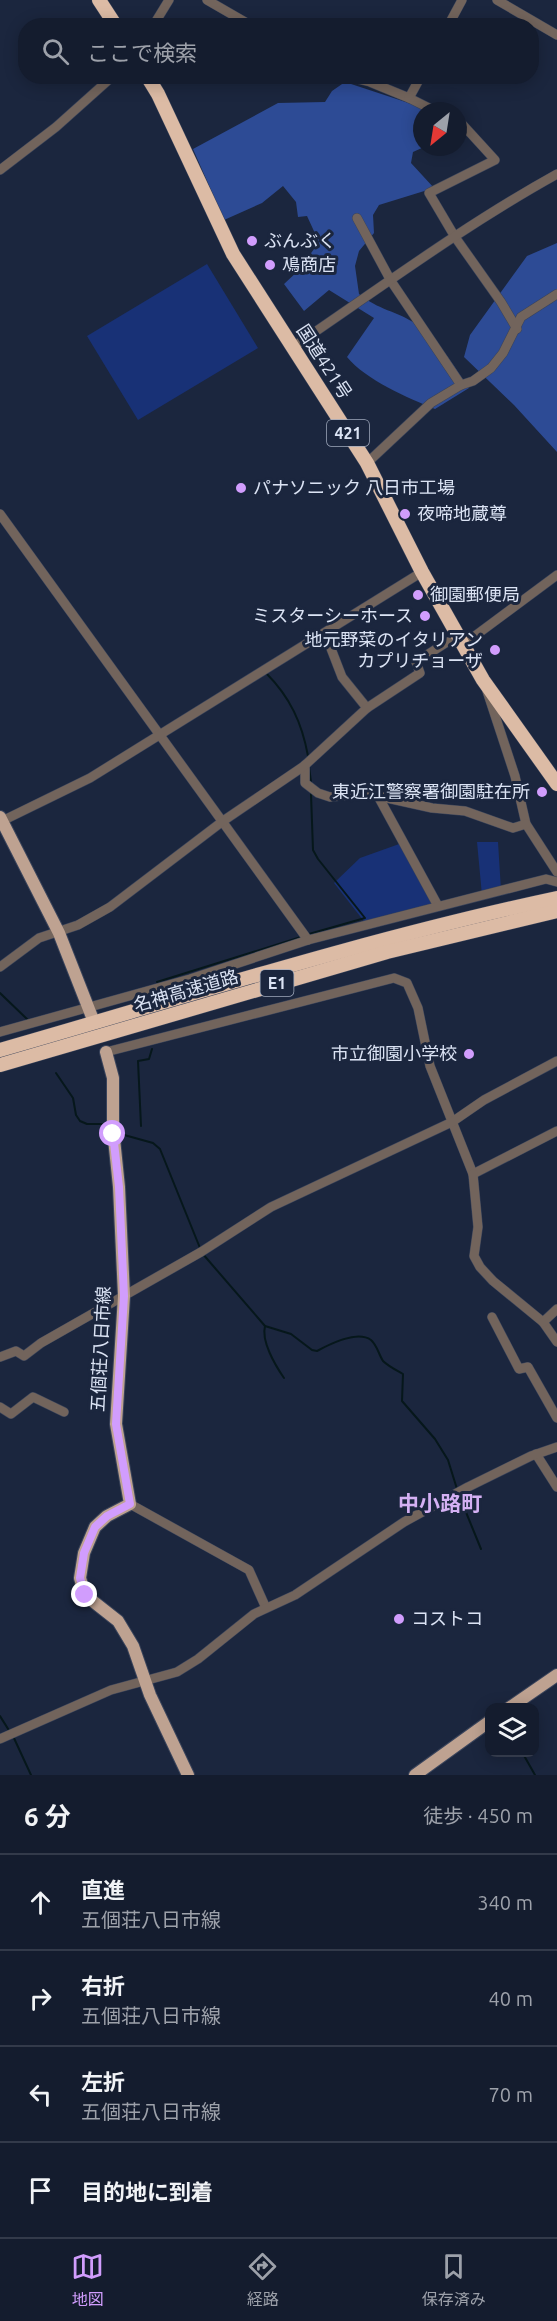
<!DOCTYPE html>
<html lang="ja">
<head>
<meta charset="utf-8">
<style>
  body { margin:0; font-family:Ubuntu,"Noto Sans JP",sans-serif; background:#21293a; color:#f1f3f6 }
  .controls { position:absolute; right:18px; bottom:18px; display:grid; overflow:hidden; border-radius:12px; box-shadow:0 3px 15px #0003 }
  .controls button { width:54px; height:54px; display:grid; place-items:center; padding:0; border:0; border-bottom:2px solid #333a4a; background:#141c2e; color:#f1f3f6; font:30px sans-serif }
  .compass { position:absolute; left:413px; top:102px; width:54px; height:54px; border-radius:50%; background:#141c2e; box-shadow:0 3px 15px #0003; rotate:210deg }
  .stop { position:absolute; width:18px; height:18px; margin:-14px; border:4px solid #d19dfd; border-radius:50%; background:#fff }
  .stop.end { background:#d19dfd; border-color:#fff; box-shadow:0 2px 6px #0008 }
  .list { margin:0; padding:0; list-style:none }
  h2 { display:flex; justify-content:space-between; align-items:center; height:78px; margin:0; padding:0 24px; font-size:26px }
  h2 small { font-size:20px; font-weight:400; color:#9da1aa }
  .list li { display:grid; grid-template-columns:39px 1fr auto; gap:18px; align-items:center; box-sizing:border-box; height:96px; padding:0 24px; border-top:2px solid #333a4a }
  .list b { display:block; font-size:22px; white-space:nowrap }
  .list p { margin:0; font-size:20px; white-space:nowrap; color:#9da1aa }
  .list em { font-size:20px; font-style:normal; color:#9da1aa }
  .icon { flex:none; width:33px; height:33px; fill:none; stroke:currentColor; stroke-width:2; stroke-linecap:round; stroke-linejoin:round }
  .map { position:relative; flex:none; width:557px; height:1775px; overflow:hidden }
  .search { position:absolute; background:#141c2e; box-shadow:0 3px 15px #0003; left:18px; right:18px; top:18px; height:66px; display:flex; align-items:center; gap:15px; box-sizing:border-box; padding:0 21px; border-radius:24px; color:#9da1aa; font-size:22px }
  .sheet { height:462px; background:#141c2e }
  nav { display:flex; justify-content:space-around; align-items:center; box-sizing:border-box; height:84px; border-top:2px solid #333a4a; background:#141c2e; font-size:16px; color:#9da1aa }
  nav a { display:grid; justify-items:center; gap:3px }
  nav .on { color:#d19dfd }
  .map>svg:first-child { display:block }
  .green { fill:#183176 }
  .forest { fill:#2d4b95 }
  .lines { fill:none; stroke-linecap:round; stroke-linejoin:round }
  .stream { stroke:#06171b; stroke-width:2 }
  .minor-casing { stroke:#3a445b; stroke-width:10 }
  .major-casing { stroke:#3a445b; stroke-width:14 }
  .highway-casing { stroke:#3a445b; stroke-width:15 }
  .minor { stroke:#72645c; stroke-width:9 }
  .major { stroke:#bea291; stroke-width:12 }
  .highway { stroke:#dcbba5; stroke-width:14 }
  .route { stroke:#d19dfd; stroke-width:8 }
  .poi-dot { fill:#d19dfd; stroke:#1b263e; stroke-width:2 }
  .labels { text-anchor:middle; stroke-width:6; stroke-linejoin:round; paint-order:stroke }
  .shield { fill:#1b263e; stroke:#a1aabd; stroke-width:1.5 }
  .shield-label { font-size:16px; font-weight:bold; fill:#dbe3f4 }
  .poi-label { font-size:18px; fill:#dbe3f4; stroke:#1b263e; text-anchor:start }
  .street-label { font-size:18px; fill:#dbe3f4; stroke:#1b263e }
  .quarter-label { font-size:21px; font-weight:bold; fill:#d4b0f3; stroke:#1b263e }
</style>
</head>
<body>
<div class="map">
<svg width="557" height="1775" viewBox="0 0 557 1775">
  <rect width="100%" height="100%" fill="#1b263e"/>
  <g class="green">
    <path d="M207 264 258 348 138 420 87 336Z"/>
    <path d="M477 842H498L501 890 482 895Z"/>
    <path d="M402 843 438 906 367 925 334 883 360 858Z"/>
  </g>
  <g class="forest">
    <path d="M345 82 433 111H422V147H424L413 152 411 163 434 188 379 205 373 215 374 233 359 251 355 266 359 294C378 310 397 311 416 324 439 339 454 367 469 388L435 409C408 398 366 380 347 357L374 318 329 290 304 311 284 284 299 270 319 242 307 216 298 217 296 202 283 186 262 203 224 220 193 149 278 103 325 102 332 91Z"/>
    <path d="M557 243V452L514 405 464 357 470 335 527 256Z"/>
  </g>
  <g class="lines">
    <g class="stream">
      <path d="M266 673C290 697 302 723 308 756"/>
      <path d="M309 767 311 782"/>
      <path d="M309 934 365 918 318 859 313 850 311 794"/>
      <path d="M157 982 301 937"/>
      <path d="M0 993 28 1020"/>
      <path d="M56 1073 73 1098 76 1115 80 1121 87 1124H109"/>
      <path d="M141 1126 138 1061 149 1059 152 1049"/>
      <path d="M117 1133 153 1143 160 1149 200 1248"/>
      <path d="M202 1253 265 1326 291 1334 312 1350 317 1351C330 1344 357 1330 371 1340 377 1345 379 1355 383 1361 388 1366 396 1370 403 1374L402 1401 435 1439 448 1460 457 1489"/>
      <path d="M265 1326C261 1341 275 1365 284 1378"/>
      <path d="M461 1500 481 1549"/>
      <path d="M0 1716 10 1732"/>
      <path d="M13 1736 31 1775"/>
      <path d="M522 1752 535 1775"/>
    </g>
    <g class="minor-casing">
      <g id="minor">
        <path d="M207 0 252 26"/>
        <path d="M497 0 557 35"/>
        <path d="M153 26 169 0"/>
        <path d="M448 26 462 0"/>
        <path d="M346 76 370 82 409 98 421 76"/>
        <path d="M409 98 435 111"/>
        <path d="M458 122 463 125 495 160 429 193 455 237 501 302 517 329"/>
        <path d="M0 170 56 127 113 76"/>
        <path d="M357 218 391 281 461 385"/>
        <path d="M293 347C380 288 465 225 557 174"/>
        <path d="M367 463 431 403 461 385 473 381 491 368 503 353 521 317 557 294"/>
        <path d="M0 514 308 940"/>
        <path d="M325 633 342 677 367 708"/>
        <path d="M487 691 515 776 526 824 557 872"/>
        <path d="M305 765V783L318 793 330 797 361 794 378 796 432 808 465 811 513 828 526 824"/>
        <path d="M378 796 438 906"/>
        <path d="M2 821 90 778 422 572"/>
        <path d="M0 967 39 938 78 925 110 907 223 821 304 766 367 708 420 673 416 662 447 642 464 644 557 575"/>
        <path d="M0 1032 190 979 308 940 546 879 557 882"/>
        <path d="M106 1052 394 978 407 983 418 1008 430 1066 473 1174 557 1131"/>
        <path d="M473 1174 478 1227 474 1256 480 1267 493 1281 543 1322 557 1342"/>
        <path d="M492 1317 519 1369 528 1367 557 1418"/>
        <path d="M543 1322 557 1309"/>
        <path d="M0 1357 16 1351 24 1356 41 1343 201 1252 271 1207 452 1122 484 1100 557 1061"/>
        <path d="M0 1407 11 1414 33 1397 64 1412"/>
        <path d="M536 1454 557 1487"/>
        <path d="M130 1504 249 1570 266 1608"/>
        <path d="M0 1739 111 1690 177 1672 198 1659 254 1614 295 1595 404 1522 468 1487 531 1456 557 1447"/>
      </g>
    </g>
    <g class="major-casing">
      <g id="major">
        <path d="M0 817 59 933 92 1017"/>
        <path d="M106 1052 113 1078V1129L119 1187 124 1296 116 1424 130 1504 107 1516 95 1527 84 1553 80 1578 85 1595 118 1621 133 1646 150 1695 188 1775"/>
        <path d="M509 1708 557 1675"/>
        <path d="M415 1775 490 1721"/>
      </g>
    </g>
    <g class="highway-casing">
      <g id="highway">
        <path d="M99 0 116 26"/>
        <path d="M147 76 158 94 233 254 367 463 422 572 483 680 557 784"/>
        <path d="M0 1050C185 997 369 938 557 898"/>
        <path d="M0 1065 387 952 557 911"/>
      </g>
    </g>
    <use href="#minor" class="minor"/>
    <use href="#major" class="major"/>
    <use href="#highway" class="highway"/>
  </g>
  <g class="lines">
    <path class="route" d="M85 1595 80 1578 84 1553 95 1527 107 1516 130 1504 116 1424 124 1296 119 1187 113 1134"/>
  </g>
  <g class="poi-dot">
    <circle cx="252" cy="241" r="6"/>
    <circle cx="270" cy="265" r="6"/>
    <circle cx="241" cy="488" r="6"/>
    <circle cx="405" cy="514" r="6"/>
    <circle cx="418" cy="595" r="6"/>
    <circle cx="425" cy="616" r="6"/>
    <circle cx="495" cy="650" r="6"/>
    <circle cx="542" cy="792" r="6"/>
    <circle cx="469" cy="1054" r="6"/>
    <circle cx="399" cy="1619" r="6"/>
  </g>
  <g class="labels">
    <g class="shield">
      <rect x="327" y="420" width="42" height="26" rx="4.5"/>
      <rect x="260.5" y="970" width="33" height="26" rx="4.5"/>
    </g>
    <g class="shield-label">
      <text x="348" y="439">421</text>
      <text x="277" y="989">E1</text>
    </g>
    <g class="poi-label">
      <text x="264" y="247">ぶんぶく</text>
      <text x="282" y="271">鳰商店</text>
      <text x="253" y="494">パナソニック 八日市工場</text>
      <text x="417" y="520">夜啼地蔵尊</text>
      <text x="430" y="601">御園郵便局</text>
      <text x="413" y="622" text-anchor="end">ミスターシーホース</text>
      <text x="483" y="646" text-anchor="end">地元野菜のイタリアン<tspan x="483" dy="21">カプリチョーザ</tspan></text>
      <text x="530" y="798" text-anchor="end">東近江警察署御園駐在所</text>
      <text x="457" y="1060" text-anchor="end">市立御園小学校</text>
      <text x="411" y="1625">コストコ</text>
    </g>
    <g class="street-label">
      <text transform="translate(324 362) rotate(57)" y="6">国道421号</text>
      <text transform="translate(186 991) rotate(-16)" y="6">名神高速道路</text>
      <text transform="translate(101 1349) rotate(-87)" y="6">五個荘八日市線</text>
    </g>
    <g class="quarter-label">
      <text x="440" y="1511">中小路町</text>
    </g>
  </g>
</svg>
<div class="controls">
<button><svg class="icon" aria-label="layers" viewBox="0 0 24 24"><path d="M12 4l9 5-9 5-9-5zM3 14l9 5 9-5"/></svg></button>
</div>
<svg class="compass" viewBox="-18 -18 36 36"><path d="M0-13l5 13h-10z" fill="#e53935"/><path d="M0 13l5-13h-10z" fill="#9da1aa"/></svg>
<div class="stop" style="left:113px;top:1134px"></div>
<div class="stop end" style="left:85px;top:1595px"></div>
<div class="search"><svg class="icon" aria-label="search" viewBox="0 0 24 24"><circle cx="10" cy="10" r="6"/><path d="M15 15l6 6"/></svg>ここで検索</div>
</div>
<section class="sheet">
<h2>6 分<small>徒歩 · 450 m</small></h2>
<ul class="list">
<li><svg class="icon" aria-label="ahead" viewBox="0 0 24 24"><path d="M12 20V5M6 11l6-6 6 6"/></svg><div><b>直進</b><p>五個荘八日市線</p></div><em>340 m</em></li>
<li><svg class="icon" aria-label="right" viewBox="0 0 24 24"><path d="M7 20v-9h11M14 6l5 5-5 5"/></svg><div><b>右折</b><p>五個荘八日市線</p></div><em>40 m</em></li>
<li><svg class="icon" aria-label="left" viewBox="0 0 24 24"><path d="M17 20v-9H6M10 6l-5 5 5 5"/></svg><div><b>左折</b><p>五個荘八日市線</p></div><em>70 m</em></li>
<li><svg class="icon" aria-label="arrive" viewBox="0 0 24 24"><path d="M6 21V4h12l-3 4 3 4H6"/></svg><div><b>目的地に到着</b></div></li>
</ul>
</section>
<nav>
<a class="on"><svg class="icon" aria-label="map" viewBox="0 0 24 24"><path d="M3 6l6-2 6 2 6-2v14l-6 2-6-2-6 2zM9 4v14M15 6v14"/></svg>地図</a>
<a><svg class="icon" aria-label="directions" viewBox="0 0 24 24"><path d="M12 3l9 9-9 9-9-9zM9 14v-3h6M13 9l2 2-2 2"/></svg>経路</a>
<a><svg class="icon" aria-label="saved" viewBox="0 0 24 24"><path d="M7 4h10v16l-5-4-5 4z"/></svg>保存済み</a>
</nav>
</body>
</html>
